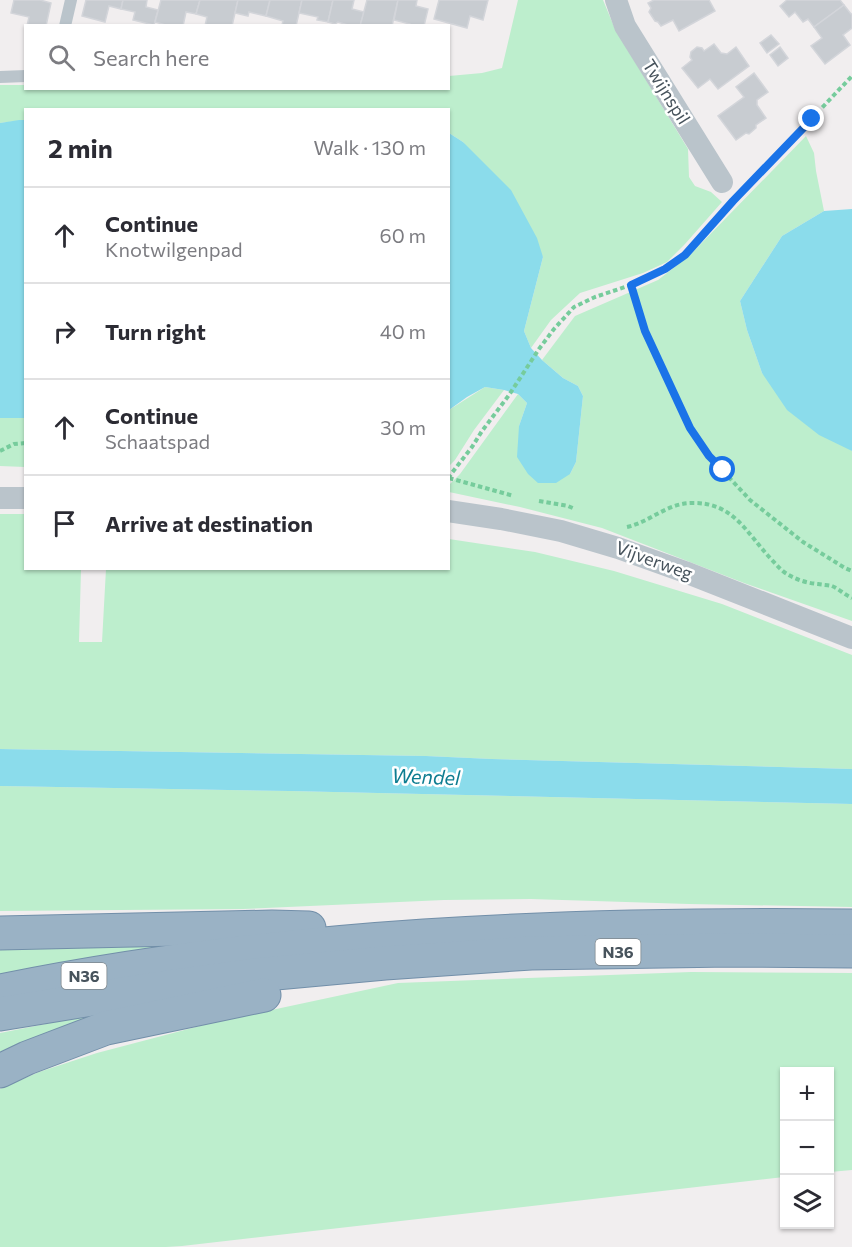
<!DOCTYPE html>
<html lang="en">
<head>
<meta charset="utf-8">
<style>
  body { margin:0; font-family:Commissioner,sans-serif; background:#f2f2f3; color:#2b2b33 }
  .controls { position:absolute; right:18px; bottom:18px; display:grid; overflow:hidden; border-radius:0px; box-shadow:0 2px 4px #0004 }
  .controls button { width:54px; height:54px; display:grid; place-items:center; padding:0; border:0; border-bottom:2px solid #e1e1e2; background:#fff; color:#2b2b33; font:30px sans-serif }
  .stop { position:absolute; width:18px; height:18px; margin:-14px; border:4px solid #1a73e8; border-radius:50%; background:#fff }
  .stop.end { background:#1a73e8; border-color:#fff; box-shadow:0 2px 6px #0008 }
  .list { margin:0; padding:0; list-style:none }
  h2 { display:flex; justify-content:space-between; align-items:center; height:78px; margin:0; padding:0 24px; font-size:26px }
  h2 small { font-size:20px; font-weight:400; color:#7c7c81 }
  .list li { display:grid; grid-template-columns:39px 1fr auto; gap:18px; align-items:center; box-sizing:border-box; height:96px; padding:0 24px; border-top:2px solid #e1e1e2 }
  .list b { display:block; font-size:22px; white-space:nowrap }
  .list p { margin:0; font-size:20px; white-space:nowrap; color:#7c7c81 }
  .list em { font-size:20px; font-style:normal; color:#7c7c81 }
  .icon { flex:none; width:33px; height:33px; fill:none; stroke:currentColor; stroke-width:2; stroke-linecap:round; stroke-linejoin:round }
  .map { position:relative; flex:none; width:852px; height:1247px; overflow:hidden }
  .search { position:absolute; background:#fff; box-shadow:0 2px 4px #0004; left:24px; top:24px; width:426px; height:66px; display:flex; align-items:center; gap:15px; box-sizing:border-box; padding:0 21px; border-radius:0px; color:#7c7c81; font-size:22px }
  .panel { position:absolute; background:#fff; box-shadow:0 2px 4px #0004; left:24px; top:108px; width:426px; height:462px; border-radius:0px }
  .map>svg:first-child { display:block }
  .green { fill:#bdeecd }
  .water { fill:#8bdceb }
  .building { fill:#c8ccd1; stroke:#d3d5da; stroke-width:1.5 }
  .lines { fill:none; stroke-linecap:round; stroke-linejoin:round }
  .trunk-casing { stroke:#728fa9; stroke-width:35 }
  .path { stroke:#76cc9c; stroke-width:4; stroke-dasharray:4.5 3; stroke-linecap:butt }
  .service { stroke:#bac4cb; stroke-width:12 }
  .minor { stroke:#bac4cb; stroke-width:22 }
  .trunk { stroke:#9ab2c5; stroke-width:33 }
  .route { stroke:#1a73e8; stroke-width:8 }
  .labels { text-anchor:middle; stroke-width:5; stroke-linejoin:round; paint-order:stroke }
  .shield { fill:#fff; stroke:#7e878d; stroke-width:1.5 }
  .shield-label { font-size:16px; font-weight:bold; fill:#47535c }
  .street-label { font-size:18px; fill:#47535c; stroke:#fff }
  .water-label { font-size:20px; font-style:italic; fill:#0e7d91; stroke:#fff }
</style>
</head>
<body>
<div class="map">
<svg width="852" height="1247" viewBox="0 0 852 1247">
  <rect width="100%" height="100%" fill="#f1eeef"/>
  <g class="green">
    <path d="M518 0H603L615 29 688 149 689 177 695 186 711 192 722 202 685 244 667 262 643 273 580 293 551 320 531 348 524 331 543 257 463 142 449 133 448 110H26L25 120 0 123V85H25L26 88H448L449 76 482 73 502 68Z"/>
    <path d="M806 136 814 153 816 171 824 211 782 236 740 301 747 330 762 373 852 451V621L744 583 602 528 520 507 449 492V485L460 474 518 394 527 403 519 426 570 474 576 462 583 396 578 386 563 378 542 360 575 316 658 280 689 256Z"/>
    <path d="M485 387 504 390 474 430 455 460 449 466V410Z"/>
    <path d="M0 418H25V467L0 466Z"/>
    <path d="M0 514H25L26 568 81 569 79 642H102L106 569 448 568 449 539 535 552 614 571 722 604 852 655V769L492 759 426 756 0 749Z"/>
    <path d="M0 786 289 791 852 804V907L689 904 531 899 444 900 243 909 0 911Z"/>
    <path d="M267 930 0 980V941Z"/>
    <path d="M691 972 852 973V1170L830 1172V1072H784V1177L182 1246 166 1247H0V1089L39 1072 97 1053 211 1023 398 983Z"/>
    <path d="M161 1004 30 1039 0 1052V1033L91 1015Z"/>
  </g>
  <g class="water">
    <path d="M19 120H26V418H0V123Z"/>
    <path d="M449 133 463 142 511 190 537 238 543 257 524 331 531 348 542 360 563 378 578 386 583 396 576 462 570 474 556 483H538L528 474 517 457 519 426 527 403 518 394 504 390 485 387 467 397 449 410Z"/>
    <path d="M852 209V451L819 435 787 410 762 373 747 330 740 301 782 236 824 211Z"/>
    <path d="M0 749 426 756 492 759 852 769V804L289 791 0 786Z"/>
  </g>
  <g class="building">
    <path d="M14 0H40L51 3 46 26H27L29 17 11 13Z"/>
    <path d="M86 0H123L121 9 109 6 105 22 82 16Z"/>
    <path d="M123 0H147L146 7 158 10 154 25 133 20 135 12 121 9Z"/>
    <path d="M161 0H200L196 14 186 12 183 26H169L155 22Z"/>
    <path d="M200 0H238L232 26H205L207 17 196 14Z"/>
    <path d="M238 0H270L266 16 249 12 248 16 235 13Z"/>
    <path d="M270 0H302L296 26 282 25 283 21 266 16Z"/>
    <path d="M302 0H333L328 22 317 20 318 17 299 13Z"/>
    <path d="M333 0H354L352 9 364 12 360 26H351L338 22 335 24 328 22Z"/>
    <path d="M367 0H398L392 26H360Z"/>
    <path d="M398 0H417L416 6 428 9 424 26H410V24L394 20Z"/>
    <path d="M439 0H488L483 20 470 16 467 28 434 19Z"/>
    <path d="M654 0H709L715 11 679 31 673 20 661 26 658 22 655 21 649 12 651 8 648 3Z"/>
    <path d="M787 0H840L844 5 814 27 808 19 803 22 795 12 789 17 780 6Z"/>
    <path d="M844 5 851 14H852V28L843 35 850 45 825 64 811 46 822 38 814 27Z"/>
    <path d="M771 35 779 44 767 53 760 43Z"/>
    <path d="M714 44 721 53 727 54 736 47 749 66 718 89 710 79 698 88 682 68 692 60 690 57 691 52 697 47 702 48 704 51Z"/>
    <path d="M780 47 788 58 778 66 770 55Z"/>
    <path d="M754 73 768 92 757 100V105L766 118 756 125V128L749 134 746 133 736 140 718 116 744 97 736 87Z"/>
  </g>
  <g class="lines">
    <g class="trunk-casing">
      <g id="trunk">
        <path d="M0 933 272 927 309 928"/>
        <path d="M0 991C280 934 567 923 852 926"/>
        <path d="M0 1014 153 989 254 975 385 963 531 953 731 950 852 951"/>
        <path d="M0 1071 27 1058 106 1028 264 995"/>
      </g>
    </g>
    <g class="path">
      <path d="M745 189 852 76"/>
      <path d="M631 285 645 331 690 428 709 456 750 500 803 542 845 568 852 571"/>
      <path d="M0 451 14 444 26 443"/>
      <path d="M448 478 472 447 482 431 509 395 539 349 554 329 574 307 595 297 631 285 665 269 685 255 732 203"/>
      <path d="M449 478 514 496"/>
      <path d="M539 501 568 506 575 509"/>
      <path d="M627 527C650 522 667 503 692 503 733 502 746 532 771 559 775 563 779 568 784 572 794 579 806 583 818 584 823 585 828 585 832 586 839 589 845 595 852 598"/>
    </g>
    <g class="service">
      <path d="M65 26 71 0"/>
      <path d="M0 77 26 76"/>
    </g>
    <g class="minor">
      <path d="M616 0 625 26 722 182"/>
      <path d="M0 498H26"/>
      <path d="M448 511 501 519 561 531 618 548 685 572 852 638"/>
    </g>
    <use href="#trunk" class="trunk"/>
  </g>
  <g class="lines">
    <path class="route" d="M723 470 709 456 690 428 645 331 631 285 665 269 685 255 733 201 812 119"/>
  </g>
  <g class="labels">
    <g class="shield">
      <rect x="595.5" y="939" width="45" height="26" rx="4.5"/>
      <rect x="61.5" y="963" width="45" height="26" rx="4.5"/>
    </g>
    <g class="shield-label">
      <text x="618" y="958">N36</text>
      <text x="84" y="982">N36</text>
    </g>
    <g class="street-label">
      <text transform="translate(666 92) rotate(58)" y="6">Twijnspil</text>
      <text transform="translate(654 561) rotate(20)" y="6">Vijverweg</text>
    </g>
    <g class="water-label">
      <text transform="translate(426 777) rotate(2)" y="7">Wendel</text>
    </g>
  </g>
</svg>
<div class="controls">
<button>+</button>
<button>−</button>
<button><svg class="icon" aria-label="layers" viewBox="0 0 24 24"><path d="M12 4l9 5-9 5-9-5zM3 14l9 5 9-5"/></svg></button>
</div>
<div class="stop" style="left:723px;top:470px"></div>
<div class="stop end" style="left:812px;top:119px"></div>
<div class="search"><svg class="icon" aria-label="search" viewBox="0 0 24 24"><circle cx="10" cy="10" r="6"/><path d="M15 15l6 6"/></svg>Search here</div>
<section class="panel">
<h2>2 min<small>Walk · 130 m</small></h2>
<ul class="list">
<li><svg class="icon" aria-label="ahead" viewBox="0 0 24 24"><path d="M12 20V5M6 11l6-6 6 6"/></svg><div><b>Continue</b><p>Knotwilgenpad</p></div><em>60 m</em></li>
<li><svg class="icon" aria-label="right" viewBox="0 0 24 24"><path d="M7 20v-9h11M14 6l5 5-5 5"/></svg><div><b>Turn right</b></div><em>40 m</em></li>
<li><svg class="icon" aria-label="ahead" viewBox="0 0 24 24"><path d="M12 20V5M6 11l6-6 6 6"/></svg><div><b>Continue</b><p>Schaatspad</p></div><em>30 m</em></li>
<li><svg class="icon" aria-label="arrive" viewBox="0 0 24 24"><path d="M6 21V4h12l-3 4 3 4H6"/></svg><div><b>Arrive at destination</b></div></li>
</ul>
</section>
</div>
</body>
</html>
